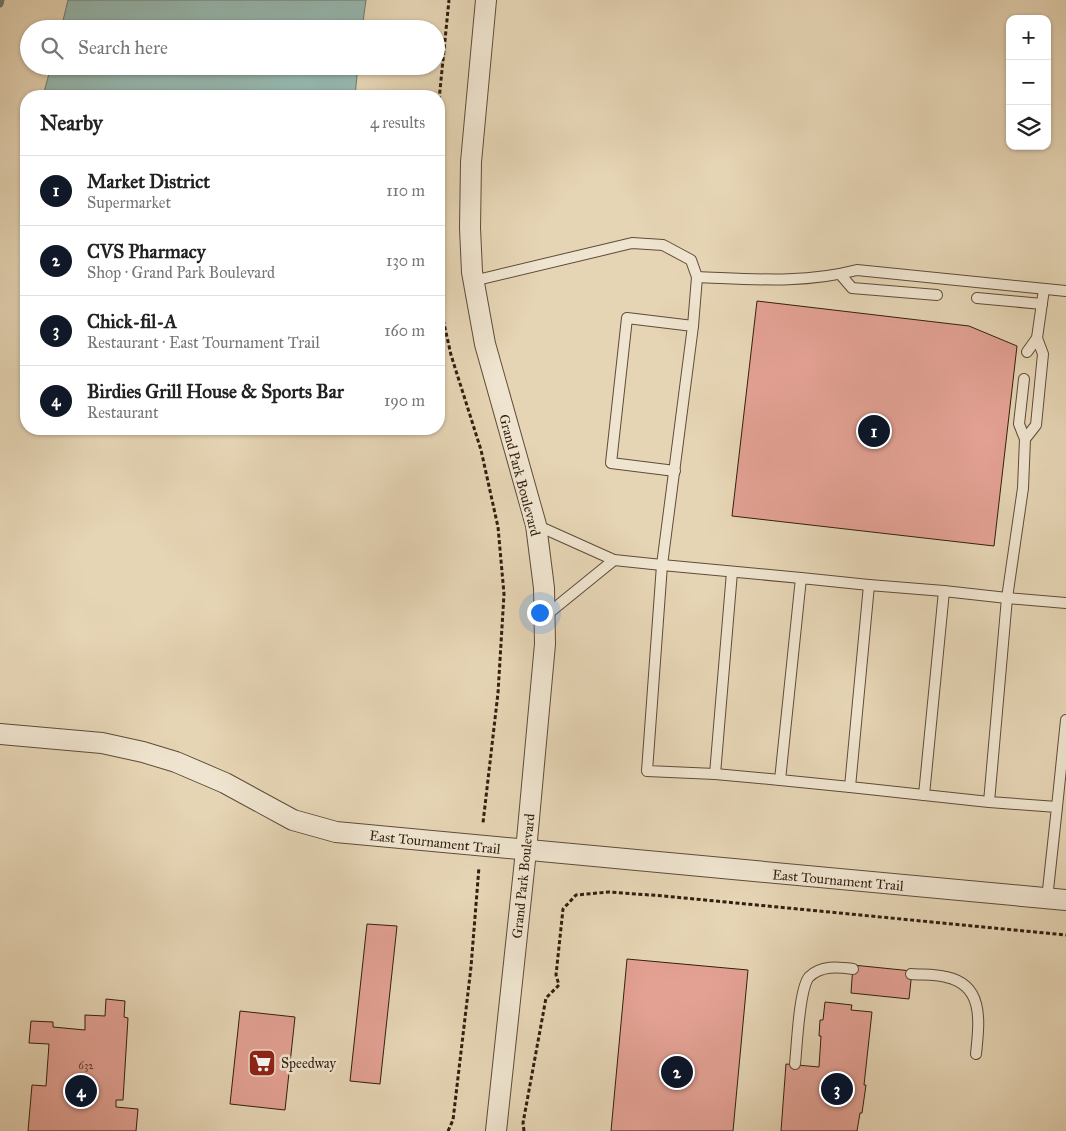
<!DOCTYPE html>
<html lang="en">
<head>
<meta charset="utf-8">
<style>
  body { margin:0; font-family:"IM FELL Great Primer",serif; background:#f6f6f6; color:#222 }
  .controls { position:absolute; right:15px; top:15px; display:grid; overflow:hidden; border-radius:10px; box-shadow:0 1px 4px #0004 }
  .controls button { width:45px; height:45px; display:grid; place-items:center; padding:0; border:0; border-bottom:1px solid #e0e0e0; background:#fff; color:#222; font:25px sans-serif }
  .you { position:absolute; left:539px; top:612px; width:18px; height:18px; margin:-12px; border:4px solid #fff; border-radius:50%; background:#1a73e8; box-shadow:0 0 0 8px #1a73e833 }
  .badge { display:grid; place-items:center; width:32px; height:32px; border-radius:50%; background:#111827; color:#fff; font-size:16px; font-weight:700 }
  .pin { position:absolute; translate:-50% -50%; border:2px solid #fff; box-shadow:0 1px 5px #0006 }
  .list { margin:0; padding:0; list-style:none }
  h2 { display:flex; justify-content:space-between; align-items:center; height:65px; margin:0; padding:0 20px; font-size:21px }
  h2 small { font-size:16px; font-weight:400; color:#767676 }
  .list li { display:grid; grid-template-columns:32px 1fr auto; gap:15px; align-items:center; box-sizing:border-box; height:70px; padding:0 20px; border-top:1px solid #e0e0e0 }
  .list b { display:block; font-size:19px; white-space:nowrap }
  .list p { margin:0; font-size:16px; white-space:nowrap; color:#767676 }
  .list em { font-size:16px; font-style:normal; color:#767676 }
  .icon { flex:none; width:28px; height:28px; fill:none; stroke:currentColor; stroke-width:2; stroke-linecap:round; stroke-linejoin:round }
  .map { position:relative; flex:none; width:1066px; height:1131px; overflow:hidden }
  .search { position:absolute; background:#fff; box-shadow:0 1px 4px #0004; left:20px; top:20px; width:425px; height:55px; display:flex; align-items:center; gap:12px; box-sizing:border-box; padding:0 18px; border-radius:28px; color:#767676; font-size:19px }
  .panel { position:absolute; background:#fff; box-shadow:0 1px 4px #0004; left:20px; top:90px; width:425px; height:345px; border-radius:20px }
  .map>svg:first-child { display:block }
  .water { fill:#96b8b0; stroke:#6e7b70 }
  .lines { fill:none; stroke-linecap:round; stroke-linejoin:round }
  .stream { stroke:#6e7b70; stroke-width:7 }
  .building { fill:#e3a194; stroke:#311f0f }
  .lane-casing { stroke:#5e4c38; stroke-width:12 }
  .street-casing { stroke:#5e4c38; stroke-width:22 }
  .path { stroke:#311f0f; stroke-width:3; stroke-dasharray:4 2.5; stroke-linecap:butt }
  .lane { stroke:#efe4cf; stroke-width:10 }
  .street { stroke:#efe4cf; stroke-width:20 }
  .labels { text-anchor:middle; stroke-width:5; stroke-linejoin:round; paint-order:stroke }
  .number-label { font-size:11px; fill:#5e4030 }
  .street-label { font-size:14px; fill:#311f0f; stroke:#efe4cf }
  .poi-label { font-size:14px; fill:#311f0f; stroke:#efe4cf; text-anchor:start }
</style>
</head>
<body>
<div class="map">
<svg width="1066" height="1131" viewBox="0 0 1066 1131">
  <rect width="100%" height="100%" fill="#e6d5b5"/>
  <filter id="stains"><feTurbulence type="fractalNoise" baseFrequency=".004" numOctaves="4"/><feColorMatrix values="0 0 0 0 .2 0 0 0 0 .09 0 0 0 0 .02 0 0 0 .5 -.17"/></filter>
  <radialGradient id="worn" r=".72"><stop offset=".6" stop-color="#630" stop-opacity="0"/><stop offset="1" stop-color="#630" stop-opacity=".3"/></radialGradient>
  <g class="water">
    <path d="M68 0H366L362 29H61Z"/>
    <path d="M51 66H358L355 96H43Z"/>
  </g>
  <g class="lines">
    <path class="stream" d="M0 4 1 0"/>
  </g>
  <g class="building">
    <path d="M757 301 969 326 1017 346 994 546 732 516Z"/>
    <path d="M367 924 397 926 380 1084 350 1081Z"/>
    <path d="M627 959 748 970 733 1131H611Z"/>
    <path d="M853 965 912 971 909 999 851 993Z"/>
    <path d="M106 999 125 1001 124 1017 128 1018 123 1100H116V1107L138 1109 136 1131H28L32 1085 46 1086 49 1044 29 1043 31 1021 53 1022V1027L85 1030V1015L105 1016Z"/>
    <path d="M825 1002 852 1005 851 1010 872 1012 864 1085H866L862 1113H860L857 1131H781L786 1064 819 1067 821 1036H819L820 1020H823Z"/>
    <path d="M240 1011 295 1017 285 1110 230 1104Z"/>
  </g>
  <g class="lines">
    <g class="lane-casing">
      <g id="lane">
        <path d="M840 274 852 288 937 295"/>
        <path d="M697 277C752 279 803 284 857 270L1066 291"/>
        <path d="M473 281 632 243 663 245 691 260 697 277 693 326 662 565 614 560 536 525"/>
        <path d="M977 298 1042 304"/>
        <path d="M1027 352 1037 338 1044 289"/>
        <path d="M1024 379 1019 424 1025 439 1023 488 1007 598 1066 603"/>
        <path d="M1025 439 1036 425 1043 354 1037 338"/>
        <path d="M675 471 611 463 627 318 693 326"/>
        <path d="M545 616 614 560"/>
        <path d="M715 774 732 572"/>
        <path d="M780 780 715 774 647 771 662 565 801 578"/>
        <path d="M850 787 780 780 801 578 869 585"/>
        <path d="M924 795 850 787 869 585 944 591"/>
        <path d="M989 802 924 795 944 591 1007 598 989 802 1057 807 1047 899"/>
        <path d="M1057 807 1066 720"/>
        <path d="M911 974C923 975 935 974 946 977 985 985 979 1023 976 1054"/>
        <path d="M795 1064C797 1046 799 989 809 977 821 965 838 967 853 969"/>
      </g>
    </g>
    <g class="street-casing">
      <g id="street">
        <path d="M486 0 471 162 470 228 472 272 485 344 536 525 544 588 545 644 526 851 496 1131"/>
        <path d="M0 734 102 743 143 752 176 762 225 783 293 820 336 832 1066 900"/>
      </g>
    </g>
    <g class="path">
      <path d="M439 100 449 0"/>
      <path d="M439 301 451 355 481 450 498 527 504 594 498 693 483 823"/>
      <path d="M448 1131 453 1120 471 967 479 867"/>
      <path d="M524 1131 523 1123 546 998 559 985 556 975 563 909 576 895 609 892 664 896 1066 935"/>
    </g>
    <use href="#lane" class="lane"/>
    <use href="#street" class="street"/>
  </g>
  <defs>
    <g id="supermarket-square" transform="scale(1.4375)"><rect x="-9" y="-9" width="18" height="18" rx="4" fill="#8f2418" stroke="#efe4cf"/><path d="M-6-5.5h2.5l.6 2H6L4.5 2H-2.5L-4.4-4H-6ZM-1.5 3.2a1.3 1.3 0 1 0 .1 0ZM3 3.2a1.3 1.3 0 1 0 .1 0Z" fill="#fff"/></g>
  </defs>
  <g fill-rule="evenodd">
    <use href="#supermarket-square" x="262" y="1063"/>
  </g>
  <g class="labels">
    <g class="number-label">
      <text x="86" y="1069">632</text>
    </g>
    <g class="street-label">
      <text transform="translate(520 475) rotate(75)" y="5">Grand Park Boulevard</text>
      <text transform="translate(435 842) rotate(6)" y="5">East Tournament Trail</text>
      <text transform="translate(523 876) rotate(-84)" y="5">Grand Park Boulevard</text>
      <text transform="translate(838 880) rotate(5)" y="5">East Tournament Trail</text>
    </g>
    <g class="poi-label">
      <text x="281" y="1068">Speedway</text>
    </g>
  </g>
  <rect width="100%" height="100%" filter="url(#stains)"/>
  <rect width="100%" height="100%" fill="url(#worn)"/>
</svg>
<div class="controls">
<button>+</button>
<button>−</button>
<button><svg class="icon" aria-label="layers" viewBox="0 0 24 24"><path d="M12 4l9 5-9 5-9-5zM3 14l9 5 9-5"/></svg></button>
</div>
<div class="you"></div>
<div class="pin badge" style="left:874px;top:431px">1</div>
<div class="pin badge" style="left:677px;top:1072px">2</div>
<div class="pin badge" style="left:837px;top:1089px">3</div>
<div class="pin badge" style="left:81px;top:1091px">4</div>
<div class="search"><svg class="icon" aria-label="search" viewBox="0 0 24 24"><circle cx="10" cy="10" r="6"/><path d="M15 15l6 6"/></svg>Search here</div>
<section class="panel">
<h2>Nearby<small>4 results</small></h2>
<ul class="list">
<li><span class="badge">1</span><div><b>Market District</b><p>Supermarket</p></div><em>110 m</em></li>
<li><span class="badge">2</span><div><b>CVS Pharmacy</b><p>Shop · Grand Park Boulevard</p></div><em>130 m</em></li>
<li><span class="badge">3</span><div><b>Chick-fil-A</b><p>Restaurant · East Tournament Trail</p></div><em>160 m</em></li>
<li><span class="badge">4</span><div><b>Birdies Grill House &amp; Sports Bar</b><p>Restaurant</p></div><em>190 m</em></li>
</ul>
</section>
</div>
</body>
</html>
